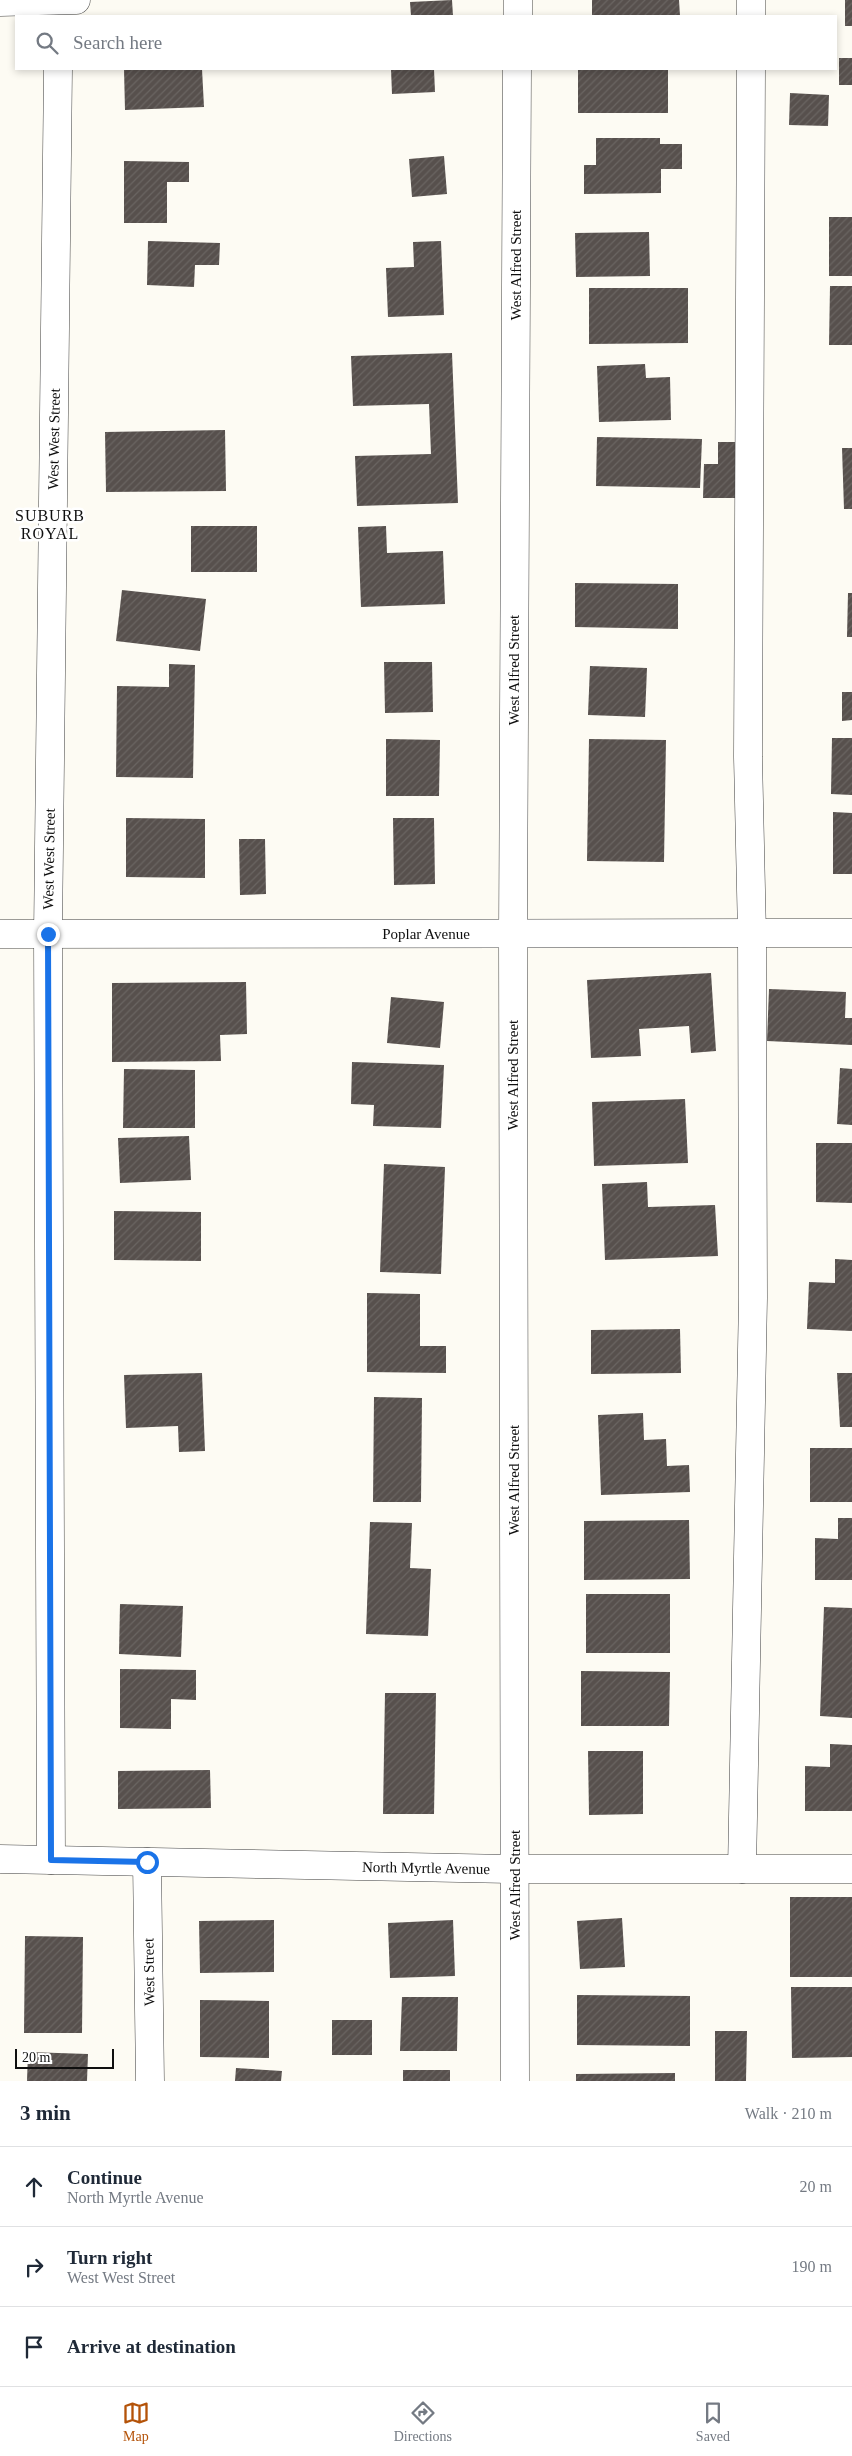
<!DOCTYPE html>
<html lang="en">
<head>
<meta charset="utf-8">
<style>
  body { margin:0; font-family:Georgia,serif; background:#f2f2f3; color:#1f2937 }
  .scale { position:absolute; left:15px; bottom:12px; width:99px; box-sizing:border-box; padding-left:5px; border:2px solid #0f0f0f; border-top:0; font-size:14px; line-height:18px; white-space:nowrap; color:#0f0f0f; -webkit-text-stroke:4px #fff; paint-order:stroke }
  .stop { position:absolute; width:15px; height:15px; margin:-11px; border:4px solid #1a73e8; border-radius:50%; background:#fff }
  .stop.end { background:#1a73e8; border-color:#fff; box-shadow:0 1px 5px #0008 }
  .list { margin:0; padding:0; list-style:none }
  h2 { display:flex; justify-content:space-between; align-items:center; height:65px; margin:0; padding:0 20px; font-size:21px }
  h2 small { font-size:16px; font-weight:400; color:#747a83 }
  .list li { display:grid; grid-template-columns:32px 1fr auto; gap:15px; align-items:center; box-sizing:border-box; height:80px; padding:0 20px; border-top:1px solid #e0e1e3 }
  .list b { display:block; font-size:19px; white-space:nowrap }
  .list p { margin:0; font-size:16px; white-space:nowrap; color:#747a83 }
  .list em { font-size:16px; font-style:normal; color:#747a83 }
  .icon { flex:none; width:28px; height:28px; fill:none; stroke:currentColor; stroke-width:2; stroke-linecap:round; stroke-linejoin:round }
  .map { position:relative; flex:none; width:852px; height:2081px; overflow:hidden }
  .search { position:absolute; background:#fff; box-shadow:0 2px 8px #0003; left:15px; right:15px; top:15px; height:55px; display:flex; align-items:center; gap:12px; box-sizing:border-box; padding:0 18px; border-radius:0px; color:#747a83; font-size:19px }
  .sheet { height:305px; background:#fff }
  nav { display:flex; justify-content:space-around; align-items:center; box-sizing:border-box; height:70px; border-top:1px solid #e0e1e3; background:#fff; font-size:14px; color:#747a83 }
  nav a { display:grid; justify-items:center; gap:2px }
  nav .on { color:#b45309 }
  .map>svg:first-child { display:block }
  .building { fill:url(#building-hatch) }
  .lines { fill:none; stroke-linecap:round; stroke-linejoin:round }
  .minor-casing { stroke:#424242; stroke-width:29 }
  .minor { stroke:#fff; stroke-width:28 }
  .route { stroke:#1a73e8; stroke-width:6 }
  .labels { text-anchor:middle; stroke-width:5; stroke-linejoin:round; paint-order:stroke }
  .street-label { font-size:15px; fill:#0f0f0f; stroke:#fff }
  .neighbourhood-label { font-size:16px; letter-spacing:1px; fill:#0f0f0f; stroke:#fff }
</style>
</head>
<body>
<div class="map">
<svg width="852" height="2081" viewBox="0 0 852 2081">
  <defs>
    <pattern id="building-hatch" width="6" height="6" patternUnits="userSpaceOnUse" patternTransform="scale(1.25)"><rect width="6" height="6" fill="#57504d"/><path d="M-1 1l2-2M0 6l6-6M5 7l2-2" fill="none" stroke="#6a6562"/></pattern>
  </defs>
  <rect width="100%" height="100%" fill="#fdfbf3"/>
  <g class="building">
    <path d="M452 0 453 16H411L410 2Z"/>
    <path d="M592 0H679L680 16H592Z"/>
    <rect x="845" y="0" width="7" height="26"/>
    <rect x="839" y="58" width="13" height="27"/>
    <path d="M124 69H202L204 107 125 110Z"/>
    <path d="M391 69H434L435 92 392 94Z"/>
    <rect x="578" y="69" width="90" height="44"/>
    <path d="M790 93 829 95 828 126 789 125Z"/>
    <path d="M596 138H660V144H682V169H661V193L584 194V165H596Z"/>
    <path d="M444 156 447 194 412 197 409 159Z"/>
    <path d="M124 161 189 162V182H167V223H124Z"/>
    <rect x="829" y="217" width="23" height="59"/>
    <path d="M649 232 650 276 576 277 575 233Z"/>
    <path d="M148 241 220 243 219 265H195L194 287 147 285Z"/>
    <path d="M441 241 444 315 388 317 386 268 414 267 413 242Z"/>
    <path d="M830 286H852V345H829Z"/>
    <path d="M589 288H688V343L589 344Z"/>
    <path d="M452 353 458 503 357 506 355 456 431 454 429 404 353 406 351 356Z"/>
    <path d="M645 364 646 378 670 377 671 420 599 422 597 366Z"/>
    <path d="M225 430 226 491 106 492 105 432Z"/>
    <path d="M597 437 702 439 700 488 596 486Z"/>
    <path d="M718 442H736L735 498H703L704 464H718Z"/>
    <path d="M842 448H852V509H844Z"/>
    <rect x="191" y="526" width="66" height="46"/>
    <path d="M386 526 387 553 443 551 445 604 361 607 358 527Z"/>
    <path d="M575 583 678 584V629L575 627Z"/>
    <path d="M122 590 206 599 200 651 116 641Z"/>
    <path d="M848 593H852V637H847Z"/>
    <path d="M384 662H432L433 712 385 713Z"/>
    <path d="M169 664 195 665 193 778 116 777 117 686 169 687Z"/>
    <path d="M590 666 647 668 645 717 588 715Z"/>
    <path d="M842 692H852V720L842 721Z"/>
    <path d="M832 738H852V795L831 794Z"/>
    <path d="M386 739 440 740 439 796H386Z"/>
    <path d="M589 739 666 740 664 862 587 861Z"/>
    <path d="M833 812 852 813V874H833Z"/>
    <path d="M126 818 205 819V878L126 877Z"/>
    <path d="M393 818H434L435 884 394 885Z"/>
    <path d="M239 839H265L266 894 240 895Z"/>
    <path d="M711 973 716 1051 691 1053 689 1026 639 1029 641 1056 591 1058 587 980Z"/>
    <path d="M246 982 247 1034 220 1035 221 1061 112 1062V983Z"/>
    <path d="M769 989 846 992 845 1018H852V1045L767 1041Z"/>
    <path d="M391 997 444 1002 440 1048 387 1043Z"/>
    <path d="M352 1062 444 1065 441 1128 373 1126 374 1105 351 1104Z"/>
    <path d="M840 1068 852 1069V1125L837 1124Z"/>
    <path d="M124 1069 195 1070V1128H123Z"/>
    <path d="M685 1099 688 1163 594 1166 592 1102Z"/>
    <path d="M189 1136 191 1180 120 1183 118 1138Z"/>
    <path d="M816 1143H852V1203L816 1202Z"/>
    <path d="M384 1164 445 1167 441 1274 380 1272Z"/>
    <path d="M647 1182 648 1207 715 1205 718 1256 605 1260 602 1184Z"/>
    <path d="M114 1211 201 1212V1261L114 1260Z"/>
    <path d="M835 1259 852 1260V1331L807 1329 809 1282 835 1283Z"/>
    <path d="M367 1293 420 1294V1346H446V1373L367 1372Z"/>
    <path d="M680 1329 681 1373 591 1374V1330Z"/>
    <path d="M202 1373 205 1451 179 1452 178 1426 126 1428 124 1375Z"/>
    <path d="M837 1373H852V1427H840Z"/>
    <path d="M374 1397 422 1398 421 1502H373Z"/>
    <path d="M643 1413 644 1440 666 1439 667 1466 689 1465 690 1492 601 1495 598 1415Z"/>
    <rect x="810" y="1448" width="42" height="54"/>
    <path d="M838 1518H852V1580H815V1538L838 1539Z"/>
    <path d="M689 1520 690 1579 584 1580V1521Z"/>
    <path d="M370 1522 412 1523 410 1568 431 1569 428 1636 366 1634Z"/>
    <rect x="586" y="1594" width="84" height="59"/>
    <path d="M120 1604 183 1606 181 1657 119 1654Z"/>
    <path d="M824 1607 852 1608V1718L820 1716Z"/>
    <path d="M120 1669 196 1670V1700L171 1699V1729L120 1728Z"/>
    <path d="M581 1671 670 1672 669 1726H581Z"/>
    <path d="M385 1693H436L434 1814H383Z"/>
    <path d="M830 1744 852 1745V1811H805V1766L830 1767Z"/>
    <path d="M588 1751H643V1814L589 1815Z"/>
    <path d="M210 1770 211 1808 118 1809V1771Z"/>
    <rect x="790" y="1897" width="62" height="80"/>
    <path d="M622 1918 625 1967 580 1969 577 1921Z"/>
    <path d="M274 1920V1972L200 1973 199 1921Z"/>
    <path d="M453 1920 455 1976 390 1978 388 1923Z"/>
    <path d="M25 1936 83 1937 82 2033H24Z"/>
    <path d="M791 1987H852V2057L792 2058Z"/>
    <path d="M577 1995 690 1996V2046L577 2045Z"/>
    <path d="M402 1997H458L457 2051H400Z"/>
    <path d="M200 2000 269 2001V2058L200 2057Z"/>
    <rect x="332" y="2020" width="40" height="35"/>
    <path d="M715 2031H747L746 2081H715Z"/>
    <path d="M28 2052 88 2054 87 2081H27Z"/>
    <path d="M236 2068 282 2071 281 2081H235Z"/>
    <rect x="403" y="2070" width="47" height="11"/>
    <path d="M675 2073V2081H576V2074Z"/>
  </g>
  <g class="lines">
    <g class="minor-casing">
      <g id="minor">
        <path d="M0 2 76 0"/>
        <path d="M518 16V0"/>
        <path d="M751 16V0"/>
        <path d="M0 934 852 933"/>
        <path d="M0 1859 515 1869H852"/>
        <path d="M51 1860 48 934 58 69"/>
        <path d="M147 1862 150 2081"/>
        <path d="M742 1869 753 1298 752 934 748 757 751 69"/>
        <path d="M515 2081 513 935 517 69"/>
      </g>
    </g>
    <use href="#minor" class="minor"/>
  </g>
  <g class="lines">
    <path class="route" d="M48 934 51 1860 147 1862"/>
  </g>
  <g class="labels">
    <g class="street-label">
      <text transform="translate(516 265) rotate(-90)" y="5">West Alfred Street</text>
      <text transform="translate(54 439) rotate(-89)" y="5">West West Street</text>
      <text transform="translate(514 670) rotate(-90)" y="5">West Alfred Street</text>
      <text transform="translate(49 859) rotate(-89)" y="5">West West Street</text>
      <text x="426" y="939">Poplar Avenue</text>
      <text transform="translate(513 1075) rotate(-90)" y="5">West Alfred Street</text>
      <text transform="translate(514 1480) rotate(-90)" y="5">West Alfred Street</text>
      <text transform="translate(426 1868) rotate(1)" y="5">North Myrtle Avenue</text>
      <text transform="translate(515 1885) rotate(-90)" y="5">West Alfred Street</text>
      <text transform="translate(149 1972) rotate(-91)" y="5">West Street</text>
    </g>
    <g class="neighbourhood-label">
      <text x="50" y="521">SUBURB<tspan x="50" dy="18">ROYAL</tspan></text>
    </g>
  </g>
</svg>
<div class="scale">20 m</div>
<div class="stop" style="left:147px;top:1862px"></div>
<div class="stop end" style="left:48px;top:934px"></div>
<div class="search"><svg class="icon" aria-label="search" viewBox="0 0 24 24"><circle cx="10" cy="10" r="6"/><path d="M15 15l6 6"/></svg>Search here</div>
</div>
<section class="sheet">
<h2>3 min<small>Walk · 210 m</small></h2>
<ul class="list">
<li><svg class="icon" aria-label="ahead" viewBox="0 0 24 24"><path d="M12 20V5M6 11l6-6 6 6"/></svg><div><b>Continue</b><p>North Myrtle Avenue</p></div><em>20 m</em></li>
<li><svg class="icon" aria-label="right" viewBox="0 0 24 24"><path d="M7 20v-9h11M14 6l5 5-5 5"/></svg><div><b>Turn right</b><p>West West Street</p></div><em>190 m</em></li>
<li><svg class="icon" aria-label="arrive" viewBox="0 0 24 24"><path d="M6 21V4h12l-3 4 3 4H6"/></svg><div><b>Arrive at destination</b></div></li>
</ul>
</section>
<nav>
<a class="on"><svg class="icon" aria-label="map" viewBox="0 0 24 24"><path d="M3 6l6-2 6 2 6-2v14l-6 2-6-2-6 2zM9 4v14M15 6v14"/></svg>Map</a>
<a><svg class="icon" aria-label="directions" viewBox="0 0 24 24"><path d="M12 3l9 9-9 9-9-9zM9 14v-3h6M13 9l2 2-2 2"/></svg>Directions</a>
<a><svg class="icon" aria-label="saved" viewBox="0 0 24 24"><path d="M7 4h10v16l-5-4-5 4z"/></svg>Saved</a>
</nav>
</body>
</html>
